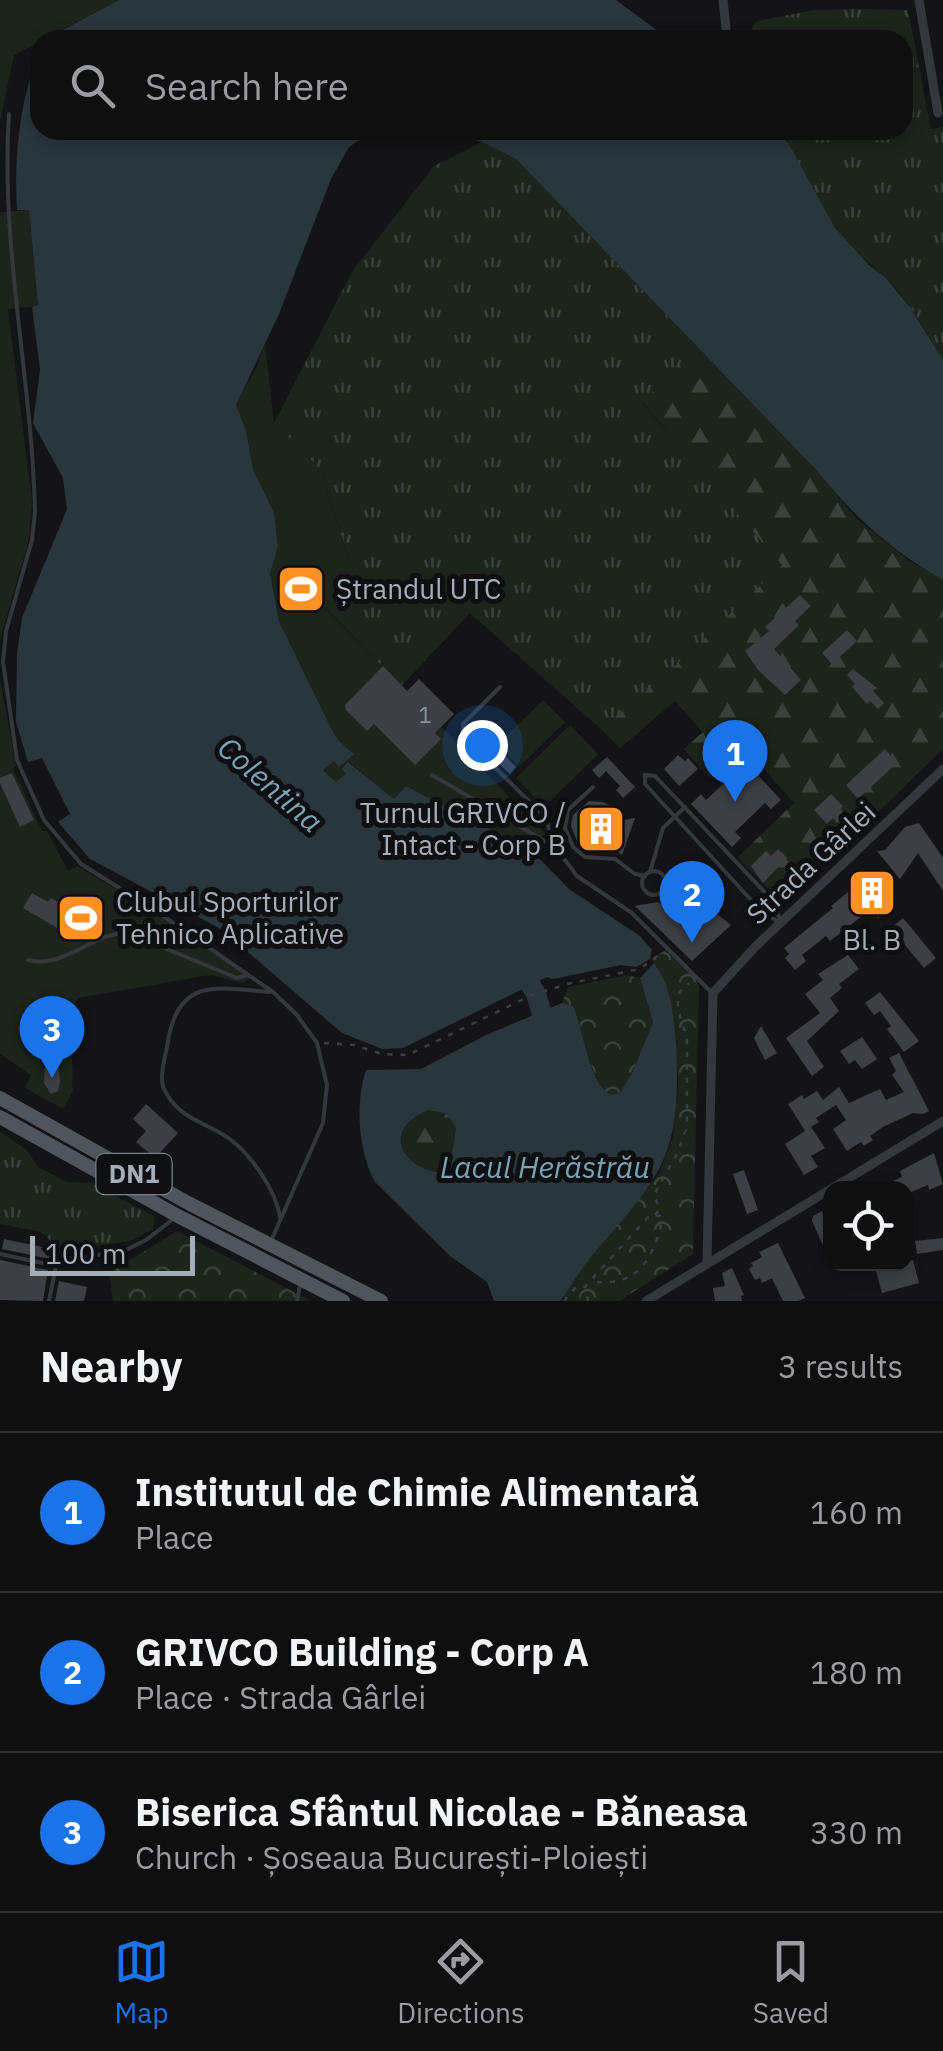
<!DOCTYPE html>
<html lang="en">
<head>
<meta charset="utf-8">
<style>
  body { margin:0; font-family:"IBM Plex Sans",sans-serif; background:#1d1d1e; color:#f1f3f6 }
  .controls { position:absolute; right:30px; bottom:30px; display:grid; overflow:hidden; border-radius:20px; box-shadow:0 5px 15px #0003 }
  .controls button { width:90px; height:90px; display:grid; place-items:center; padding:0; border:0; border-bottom:2px solid #2f2f30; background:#0f0f10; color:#f1f3f6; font:50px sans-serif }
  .scale { position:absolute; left:30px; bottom:25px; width:165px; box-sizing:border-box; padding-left:10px; border:5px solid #a4adb8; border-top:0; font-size:28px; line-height:35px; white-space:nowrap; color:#a4adb8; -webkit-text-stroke:8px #0f0f11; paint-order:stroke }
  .you { position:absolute; left:482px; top:745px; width:35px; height:35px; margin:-25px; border:8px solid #fff; border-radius:50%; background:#1a73e8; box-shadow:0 0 0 15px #1a73e833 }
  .badge { display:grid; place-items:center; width:65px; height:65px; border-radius:50%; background:#1a73e8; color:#fff; font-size:32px; font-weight:700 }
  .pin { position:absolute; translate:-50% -82px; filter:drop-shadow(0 2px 5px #0008) }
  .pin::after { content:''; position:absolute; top:52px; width:35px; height:30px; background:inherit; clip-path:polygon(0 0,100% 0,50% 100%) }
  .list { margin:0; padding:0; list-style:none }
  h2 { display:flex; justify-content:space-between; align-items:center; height:130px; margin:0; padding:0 40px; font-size:42px }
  h2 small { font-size:32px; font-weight:400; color:#9b9c9f }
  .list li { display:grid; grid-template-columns:65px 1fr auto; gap:30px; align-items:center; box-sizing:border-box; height:160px; padding:0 40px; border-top:2px solid #2f2f30 }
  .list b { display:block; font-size:38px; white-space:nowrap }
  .list p { margin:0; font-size:32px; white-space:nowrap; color:#9b9c9f }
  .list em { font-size:32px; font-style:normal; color:#9b9c9f }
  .icon { flex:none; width:55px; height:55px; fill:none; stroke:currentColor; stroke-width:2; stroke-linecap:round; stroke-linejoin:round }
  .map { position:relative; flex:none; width:943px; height:1301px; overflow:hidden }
  .search { position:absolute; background:#0f0f10; box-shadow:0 5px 15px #0003; left:30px; right:30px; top:30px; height:110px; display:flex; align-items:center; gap:25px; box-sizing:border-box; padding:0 35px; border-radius:30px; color:#9b9c9f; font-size:38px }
  .sheet { height:610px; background:#0f0f10 }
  nav { display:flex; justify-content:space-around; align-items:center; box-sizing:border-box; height:140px; border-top:2px solid #2f2f30; background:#0f0f10; font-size:28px; color:#9b9c9f }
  nav a { display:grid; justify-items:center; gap:5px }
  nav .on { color:#1a73e8 }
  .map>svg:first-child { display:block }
  .grass { fill:url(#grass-tufts) }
  .forest { fill:url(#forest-firs) }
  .park { fill:url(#park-crowns) }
  .garden { fill:#1c241b }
  .water { fill:#29363b; fill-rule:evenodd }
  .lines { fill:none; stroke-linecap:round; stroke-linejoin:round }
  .river { stroke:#29363b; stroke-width:20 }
  .building { fill:#3e3f44 }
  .path { stroke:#3a3e42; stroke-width:2.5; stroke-dasharray:5 8; stroke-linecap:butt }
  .service { stroke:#34373b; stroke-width:4 }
  .minor { stroke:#34373b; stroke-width:9 }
  .primary { stroke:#50545b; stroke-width:14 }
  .labels { text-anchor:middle; stroke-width:10; stroke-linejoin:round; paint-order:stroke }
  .number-label { font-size:22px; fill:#8a929b }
  .shield { fill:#0f0f11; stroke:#777e86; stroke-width:2.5 }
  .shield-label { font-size:25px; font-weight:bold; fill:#a4adb8 }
  .poi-label { font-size:28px; fill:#a4adb8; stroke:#0f0f11; text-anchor:start }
  .street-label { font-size:28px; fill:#a4adb8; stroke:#0f0f11 }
  .water-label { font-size:30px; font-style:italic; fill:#77a4b7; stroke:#0f0f11 }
</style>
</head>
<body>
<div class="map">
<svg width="943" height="1301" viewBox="0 0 943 1301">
  <defs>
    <pattern id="grass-tufts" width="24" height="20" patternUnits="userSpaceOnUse" patternTransform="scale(2.5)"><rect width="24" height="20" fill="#1c241b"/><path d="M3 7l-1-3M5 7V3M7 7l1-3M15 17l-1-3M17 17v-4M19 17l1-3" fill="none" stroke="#3a413a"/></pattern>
    <pattern id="forest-firs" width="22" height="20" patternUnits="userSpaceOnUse" patternTransform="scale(2.5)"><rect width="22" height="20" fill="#1c241b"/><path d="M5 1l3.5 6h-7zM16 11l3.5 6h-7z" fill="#3a413a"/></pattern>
    <pattern id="park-crowns" width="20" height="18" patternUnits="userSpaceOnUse" patternTransform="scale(2.5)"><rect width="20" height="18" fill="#1c241b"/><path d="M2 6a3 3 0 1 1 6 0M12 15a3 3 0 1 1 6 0" fill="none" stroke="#3a413a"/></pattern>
  </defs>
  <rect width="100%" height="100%" fill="#141416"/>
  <g class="grass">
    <path d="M863 9 908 10 931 129 943 127V360C926 332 909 300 886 278 869 262 850 248 836 229 812 199 801 160 777 130H903V40H744L757 21 814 10Z"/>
    <path d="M482 142 516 159 697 347 642 403 783 564 671 670 601 729 470 613 401 686 322 604 348 556 321 470 274 423 352 272 434 166Z"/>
    <path d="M0 1132 26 1149 38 1167 67 1182 91 1183 155 1217 153 1229 130 1241 79 1248 54 1245 42 1232 0 1224Z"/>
  </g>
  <g class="forest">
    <path d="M697 347 817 471 858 520 908 560 943 580V749L783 904 738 857 794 803 745 748 710 778 684 749 703 732 675 701 620 748 601 729 671 670 782 565 642 402Z"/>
    <path d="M429 1110 447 1114 456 1128 450 1167 442 1173C398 1167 383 1129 429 1110Z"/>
  </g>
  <g class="park">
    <path d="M666 949 697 980 699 987 693 1254 619 1301H560L577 1274 659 1174 673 1137 678 1085 675 1034 659 969 652 960Z"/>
    <path d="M627 975 640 978 653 1022 633 1071 620 1093 611 1095C589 1086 585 1030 573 1006L562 1003 568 988 573 986Z"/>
    <path d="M177 1231 311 1301H113L109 1273Z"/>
  </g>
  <g class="garden">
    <path d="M0 0H119L14 55 0 122Z"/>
    <path d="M29 210 38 306 8 309 32 501 29 540 0 640V679L16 766 13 769 42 831H47L68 871 77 866 148 908 251 978 242 983 210 975 78 998 54 1045 72 1057 73 1091 63 1109 25 1088 31 1075 0 1054V212Z"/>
    <path d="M265 343 274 423 321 470 348 557 322 605 545 833 532 851 406 786 394 800 349 762 347 773 336 783 323 769 334 761 339 767 353 753 338 740 331 728 279 621 270 574 278 546 274 513 253 469 246 431 235 405 256 368Z"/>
    <path d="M543 700 565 722 519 767 498 744Z"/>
    <path d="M570 725 598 754 544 807 516 778Z"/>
  </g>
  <g class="water">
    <path d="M119 0H616L670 40H44Z"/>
    <path d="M40 50V130H374L349 147 331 179 279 314 236 405 246 431 253 469 274 513 278 546 270 574 279 621 331 728 338 740 354 754 339 767 334 761 323 770 336 782 346 774 342 769 348 762 394 799 406 786 532 851 569 889 640 936 652 950 650 959 636 967 621 965 553 979 547 977 403 1048 382 1049 342 1033 221 929 90 859 58 822 70 814 42 758 28 762 16 722 17 653 22 618 67 509 63 478 33 423 40 370 32 307 38 305 29 210H17C14 156 19 101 40 50Z"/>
    <path d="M437 130H777L790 146 835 228 869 265 885 277 910 307 943 360V580C889 549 857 519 817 471L516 159 482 142Z"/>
    <path d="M654 963C671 984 674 1018 676 1044 682 1158 662 1174 591 1257 579 1271 571 1287 560 1301H494L487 1282 450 1256 375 1182C358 1151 355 1103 366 1070L421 1069 486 1035 562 1003 573 1006C584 1029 589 1086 611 1095L620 1093 633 1071 653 1022 640 978ZM429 1110 447 1114 456 1128 450 1167 442 1173C398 1167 383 1128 429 1110Z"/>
  </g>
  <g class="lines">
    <path class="river" d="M518 964 536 994 548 1034"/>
  </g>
  <g class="building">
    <path d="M800 595 811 606 795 621 799 625 774 649 801 680 785 695 758 670 745 651 769 631 765 627Z"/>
    <path d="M847 630 857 641 832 664 822 653Z"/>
    <path d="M383 666 407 691 419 679 454 714 435 733 441 739 415 765 374 724 367 731 346 710 345 705Z"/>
    <path d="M853 669 877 688 873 691 884 703 878 709 870 701 867 704 852 687 855 684 847 675Z"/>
    <path d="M494 744 516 767 510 774 487 752Z"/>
    <path d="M885 749 897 763 858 799 846 785Z"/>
    <path d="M678 755 685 761 688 758 698 769 679 786 664 769Z"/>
    <path d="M607 757 635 787 623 798 616 790 620 786 606 771 599 778 592 770Z"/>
    <path d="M741 757 781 800 771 809 765 803 735 832 741 838 732 847 691 804 701 794 706 800 735 773 730 768Z"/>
    <path d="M12 773 34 820 20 827 0 783V778Z"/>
    <path d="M831 794 843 806 838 811 844 817 837 823 833 818 827 824 814 810Z"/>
    <path d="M589 801 603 802 615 808 619 821 635 818 622 855 611 846 589 848 577 841 571 826 573 815Z"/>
    <path d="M919 823 943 858V891L918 853 900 879 877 851 885 850 905 827Z"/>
    <path d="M778 849 787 858 763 883 751 866 766 851 771 856Z"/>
    <path d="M868 870 895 903 878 918 871 909 830 941 826 936 802 955 806 961 795 970 785 958 789 954 784 948 833 908 831 906 853 888 850 884Z"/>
    <path d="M686 890 731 925 692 961 635 906 658 902 663 905 675 893 680 898Z"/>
    <path d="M32 893 48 902 51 898 87 919 76 939 23 908Z"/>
    <path d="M903 918 936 958 924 968 891 928Z"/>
    <path d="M848 955 859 969 839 984 842 988 830 998 839 1011 807 1041 824 1067 812 1076 786 1038 820 1013 805 994 823 980 818 974Z"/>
    <path d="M880 992 919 1041 904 1052 887 1029 891 1026 880 1011 874 1015 865 1003Z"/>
    <path d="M761 1026 777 1053 765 1060 754 1038Z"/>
    <path d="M862 1037 877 1059 862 1069 855 1060 849 1064 840 1051Z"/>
    <path d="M899 1053 929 1111 923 1114 913 1113 883 1127 870 1136 873 1140 864 1146 861 1142 847 1151 833 1129 846 1120 836 1105 816 1118 819 1122 811 1127 825 1148 811 1156 818 1167 804 1175 785 1144 805 1131 788 1104 802 1095 804 1099 817 1091 823 1100 839 1087 849 1103 880 1089 886 1100 904 1092 892 1075 896 1071 889 1058Z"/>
    <path d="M58 1062 60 1082 58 1091 51 1094 44 1083 45 1063Z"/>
    <path d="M146 1104 178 1133 155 1158 136 1142 146 1131 133 1119Z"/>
    <path d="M934 1153 943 1184 929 1190 928 1185 909 1193 907 1188H876L902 1177 900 1171Z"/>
    <path d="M744 1170 758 1210 747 1214 733 1174Z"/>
    <path d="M822 1211 826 1221 830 1218V1261L812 1221 813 1216Z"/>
    <path d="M943 1238V1250L917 1254 915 1241Z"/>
    <path d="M4 1239 52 1249 50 1259 2 1249Z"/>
    <path d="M778 1243 805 1298 798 1301H783L772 1278 762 1283 760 1278 755 1280 749 1269 753 1266 751 1263 762 1257 759 1252Z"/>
    <path d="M0 1260 48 1270 43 1301 0 1300Z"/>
    <path d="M913 1260 919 1283 882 1293 874 1264 892 1266Z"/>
    <path d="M732 1268 744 1295 741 1296 742 1301H715L713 1288 725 1286 722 1273Z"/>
    <path d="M59 1281 87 1287 84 1301H55Z"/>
  </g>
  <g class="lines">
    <g class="path">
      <path d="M324 1043 354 1045 382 1054 408 1055 530 996 567 984 640 969 661 953"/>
      <path d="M655 1215 660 1209 654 1195 677 1154 687 1127V1038L678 1010V994L689 983"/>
      <path d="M564 1301 576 1287H584"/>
      <path d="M588 1301 585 1287 590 1281 650 1215 660 1216C662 1226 660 1230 657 1239 645 1272 627 1287 590 1281"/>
    </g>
    <g class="service">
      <path d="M9 114C0 247 32 379 35 512L32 540 6 631 3 662 17 760 44 820 81 864 153 909 273 992 297 1015 317 1043 327 1085 323 1123 271 1241"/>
      <path d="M500 687 463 724 464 737 545 817 556 848 577 876 632 913 710 991"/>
      <path d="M432 775 553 846"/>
      <path d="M645 775 655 776 773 901 781 922"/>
      <path d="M645 775V784L762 912 777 921"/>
      <path d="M593 787 568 810 565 828 573 847 585 857 615 859 635 874 645 876"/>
      <circle cx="654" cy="883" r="12"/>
      <path d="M650 872 663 828 685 807"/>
      <path d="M666 884 697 882 722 905"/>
      <path d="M28 960C66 969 92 932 128 933L237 978 247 975"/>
      <path d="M269 992C211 987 178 978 167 1046 165 1059 158 1079 165 1091 180 1120 207 1122 231 1140 252 1156 276 1191 280 1217"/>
      <path d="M0 1254 56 1266"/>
      <path d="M49 1301 56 1266 63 1259 122 1252 146 1240 172 1220"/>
      <path d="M297 1301 300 1285"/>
    </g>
    <g class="minor">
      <path d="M723 0 726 28"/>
      <path d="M919 0 938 113"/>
      <path d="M707 1262 713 993 755 947 943 769"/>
      <path d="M646 1301 943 1121"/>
    </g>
    <g class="primary">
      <path d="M0 1098 190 1204 381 1301"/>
      <path d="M0 1117 178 1216 343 1301"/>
    </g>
  </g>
  <defs>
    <g id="stadium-square" transform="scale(2.5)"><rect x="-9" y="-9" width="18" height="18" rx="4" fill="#ff9023" stroke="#0f0f11"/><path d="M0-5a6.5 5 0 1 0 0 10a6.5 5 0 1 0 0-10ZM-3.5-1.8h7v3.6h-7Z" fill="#fff"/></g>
    <g id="building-square" transform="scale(2.5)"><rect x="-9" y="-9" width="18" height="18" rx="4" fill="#ff9023" stroke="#0f0f11"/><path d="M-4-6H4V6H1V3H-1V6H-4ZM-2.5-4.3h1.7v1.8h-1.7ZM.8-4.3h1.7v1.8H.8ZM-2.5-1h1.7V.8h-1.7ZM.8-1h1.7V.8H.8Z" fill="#fff"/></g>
  </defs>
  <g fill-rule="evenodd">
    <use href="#stadium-square" x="301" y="589"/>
    <use href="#building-square" x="601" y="829"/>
    <use href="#building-square" x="872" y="893"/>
    <use href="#stadium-square" x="81" y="918"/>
  </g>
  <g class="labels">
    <g class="number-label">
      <text x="425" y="723">1</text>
    </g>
    <rect class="shield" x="96.5" y="1154" width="75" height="40" rx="8"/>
    <g class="shield-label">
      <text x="134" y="1183">DN1</text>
    </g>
    <g class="poi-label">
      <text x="336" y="599">Ștrandul UTC</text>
      <text x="566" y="823" text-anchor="end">Turnul GRIVCO /<tspan x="566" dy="32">Intact - Corp B</tspan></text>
      <text x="116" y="912">Clubul Sporturilor<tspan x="116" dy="32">Tehnico Aplicative</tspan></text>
      <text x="872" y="950" text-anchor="middle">Bl. B</text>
    </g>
    <g class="street-label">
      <text transform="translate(811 863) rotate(-43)" y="10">Strada Gârlei</text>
    </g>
    <g class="water-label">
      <text transform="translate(270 785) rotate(41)" y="10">Colentina</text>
      <text x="545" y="1178">Lacul Herăstrău</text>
    </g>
  </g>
</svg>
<div class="controls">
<button><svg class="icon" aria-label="locate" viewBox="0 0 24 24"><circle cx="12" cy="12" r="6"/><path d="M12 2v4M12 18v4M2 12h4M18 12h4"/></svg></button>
</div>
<div class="scale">100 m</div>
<div class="you"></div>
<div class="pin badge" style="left:735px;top:802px">1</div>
<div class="pin badge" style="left:692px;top:943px">2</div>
<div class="pin badge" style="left:52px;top:1078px">3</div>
<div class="search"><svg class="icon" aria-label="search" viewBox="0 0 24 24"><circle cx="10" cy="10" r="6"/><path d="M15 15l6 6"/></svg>Search here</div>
</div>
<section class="sheet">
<h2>Nearby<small>3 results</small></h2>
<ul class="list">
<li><span class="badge">1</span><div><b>Institutul de Chimie Alimentară</b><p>Place</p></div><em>160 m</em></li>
<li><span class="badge">2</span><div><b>GRIVCO Building - Corp A</b><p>Place · Strada Gârlei</p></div><em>180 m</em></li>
<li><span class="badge">3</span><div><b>Biserica Sfântul Nicolae - Băneasa</b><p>Church · Șoseaua București-Ploiești</p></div><em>330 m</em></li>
</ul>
</section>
<nav>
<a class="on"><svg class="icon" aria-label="map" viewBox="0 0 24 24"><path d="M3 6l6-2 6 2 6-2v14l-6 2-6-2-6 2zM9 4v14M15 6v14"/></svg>Map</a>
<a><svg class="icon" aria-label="directions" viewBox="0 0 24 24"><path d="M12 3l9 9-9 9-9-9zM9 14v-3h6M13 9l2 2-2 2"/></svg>Directions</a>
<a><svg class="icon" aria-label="saved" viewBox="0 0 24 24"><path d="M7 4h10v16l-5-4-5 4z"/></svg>Saved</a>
</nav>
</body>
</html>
